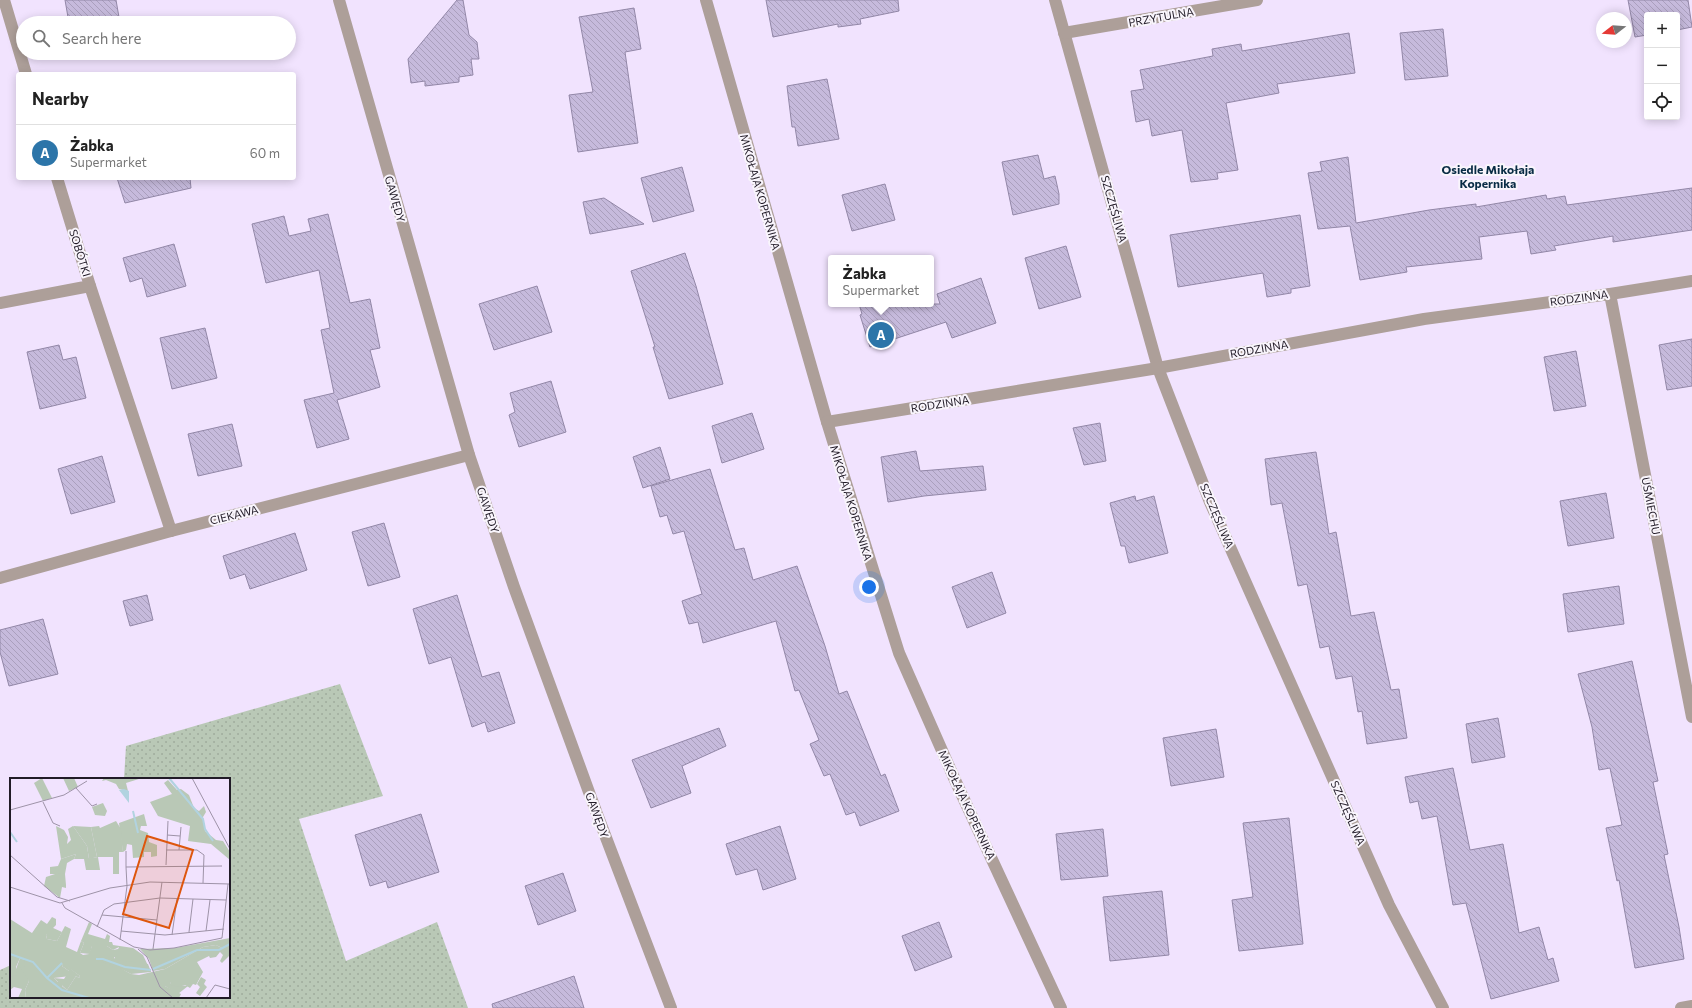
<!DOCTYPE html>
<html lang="en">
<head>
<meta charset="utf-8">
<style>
  body { margin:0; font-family:Commissioner,sans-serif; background:#f2f2f2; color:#222 }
  .controls { position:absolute; right:12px; top:12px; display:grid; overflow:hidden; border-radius:4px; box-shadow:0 2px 10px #0003 }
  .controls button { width:36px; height:36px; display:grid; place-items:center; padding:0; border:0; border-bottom:1px solid #e0e0e0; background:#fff; color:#222; font:20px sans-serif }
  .compass { position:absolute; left:1596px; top:12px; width:36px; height:36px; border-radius:50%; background:#fff; box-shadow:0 2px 10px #0003; rotate:253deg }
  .you { position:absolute; left:869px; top:587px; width:14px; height:14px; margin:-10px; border:3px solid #fff; border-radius:50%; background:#1a73e8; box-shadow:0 0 0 6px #1a73e833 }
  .badge { display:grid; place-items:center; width:26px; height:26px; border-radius:50%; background:#2c75a9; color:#fff; font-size:13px; font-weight:700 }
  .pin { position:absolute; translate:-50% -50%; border:2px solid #fff; box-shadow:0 1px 4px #0006 }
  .popup { position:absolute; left:828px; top:255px; width:106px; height:52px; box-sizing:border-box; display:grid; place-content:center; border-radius:4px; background:#fff; filter:drop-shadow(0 1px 3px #0005); font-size:13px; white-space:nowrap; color:#767676 }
  .popup b { font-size:15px; color:#222 }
  .popup::after { content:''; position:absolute; left:50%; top:100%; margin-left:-8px; border:8px solid transparent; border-top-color:#fff }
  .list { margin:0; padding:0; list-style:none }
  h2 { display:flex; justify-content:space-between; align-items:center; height:52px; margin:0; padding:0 16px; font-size:17px }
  h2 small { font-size:13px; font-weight:400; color:#767676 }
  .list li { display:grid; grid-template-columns:26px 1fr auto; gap:12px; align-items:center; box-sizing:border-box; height:56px; padding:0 16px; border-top:1px solid #e0e0e0 }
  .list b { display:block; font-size:15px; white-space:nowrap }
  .list p { margin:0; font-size:13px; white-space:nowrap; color:#767676 }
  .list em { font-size:13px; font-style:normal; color:#767676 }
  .icon { flex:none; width:22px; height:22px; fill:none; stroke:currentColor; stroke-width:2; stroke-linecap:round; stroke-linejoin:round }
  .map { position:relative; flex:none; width:1692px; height:1008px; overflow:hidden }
  .search { position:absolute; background:#fff; box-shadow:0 2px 10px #0003; left:16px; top:16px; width:280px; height:44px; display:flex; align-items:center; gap:10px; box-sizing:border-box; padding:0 14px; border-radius:22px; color:#767676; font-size:15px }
  .panel { position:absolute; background:#fff; box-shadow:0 2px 10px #0003; left:16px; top:72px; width:280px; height:108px; border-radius:4px }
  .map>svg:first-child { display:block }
  .grass { fill:url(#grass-dots) }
  .building { fill:url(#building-back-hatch); stroke:#9287a7 }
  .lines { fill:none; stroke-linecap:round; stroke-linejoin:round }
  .minor { stroke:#ad9f99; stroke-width:12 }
  .labels { text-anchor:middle; stroke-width:4; stroke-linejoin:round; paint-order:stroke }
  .street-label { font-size:11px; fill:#211b27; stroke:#f9f5fc }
  .neighbourhood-label { font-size:12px; font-weight:bold; fill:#092c45; stroke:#f9f5fc }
  .inset-river { fill:none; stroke:#b1d3e0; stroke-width:2 }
  .inset-road { fill:none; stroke:#9e93a8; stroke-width:1 }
  .view { fill:#de560d; fill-opacity:0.15; stroke:#de560d; stroke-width:2 }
  .inset-edge { fill:none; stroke:#211b27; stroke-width:2 }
</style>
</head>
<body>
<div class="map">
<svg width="1692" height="1008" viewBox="0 0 1692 1008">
  <defs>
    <pattern id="grass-dots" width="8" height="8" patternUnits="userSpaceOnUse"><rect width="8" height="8" fill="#b9c8b6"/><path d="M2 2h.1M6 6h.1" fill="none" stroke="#9fab9c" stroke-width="1.8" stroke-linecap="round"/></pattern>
    <pattern id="building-back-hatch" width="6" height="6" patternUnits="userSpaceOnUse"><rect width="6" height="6" fill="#c6badc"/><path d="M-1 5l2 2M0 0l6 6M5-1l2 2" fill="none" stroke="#aa9fbd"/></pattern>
  </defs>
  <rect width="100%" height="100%" fill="#f1e3fe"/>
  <path class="grass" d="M340 684 383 796 299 819 346 961 437 922 468 1008H0V970L11 965V997H229V779H124L126 746Z"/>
  <g class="building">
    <path d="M65 0H116L120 23H69Z"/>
    <path d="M457 0H463L469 35 477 42 479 59H471L473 75 459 77V82L425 86V81L411 83 408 59Z"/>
    <path d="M766 0H898L899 11 860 19 861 24 838 27V24L773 37Z"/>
    <path d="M1628 0H1688L1692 27 1677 30V15H1647V35L1635 37Z"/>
    <path d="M634 8 641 49 625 52 638 143 578 152 569 95 593 92 579 17Z"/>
    <path d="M1443 29 1448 76 1405 80 1400 33Z"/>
    <path d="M1349 33 1355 73 1277 84 1279 93 1226 103 1238 170 1217 173 1218 179 1191 182 1182 130 1152 136 1149 119 1136 122 1131 91 1144 89 1140 70 1213 56 1212 49 1241 44 1242 51Z"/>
    <path d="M827 79 839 139 798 146 795 127H792L787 86Z"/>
    <path d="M1038 155 1044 179 1055 176 1059 194V204L1013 215 1002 162Z"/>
    <path d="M1348 157 1356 223 1429 210 1476 204V207L1546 195 1547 199 1565 196 1567 205 1692 188V230L1613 242V236L1554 246 1556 250 1531 254 1527 231 1479 237 1482 259 1406 267 1407 272 1360 280 1350 226 1318 229 1308 173 1322 171 1320 162Z"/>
    <path d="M682 167 694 211 653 222 641 178Z"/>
    <path d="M117 178H190L191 188 125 203Z"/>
    <path d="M885 184 895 220 852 231 842 195Z"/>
    <path d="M604 198 644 224 590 234 583 202Z"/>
    <path d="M328 214 350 303 370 299 380 348 370 350 380 387 337 400 349 439 317 448 304 400 334 393 321 330 330 328 319 270 266 283 252 224 284 216 289 236 311 231 308 219Z"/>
    <path d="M1300 215 1310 286 1291 289V293L1267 297 1263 273 1178 287 1170 235Z"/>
    <path d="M174 244 186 286 147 297 142 278 130 282 123 258Z"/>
    <path d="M1066 246 1081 297 1039 309 1025 258Z"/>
    <path d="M685 253 696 286 723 384 669 399 653 347H655L631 271Z"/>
    <path d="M981 278 996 323 952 338 946 322 870 347 860 315 862 314 859 304H940L937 294Z"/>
    <path d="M537 286 552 332 494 350 479 304Z"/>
    <path d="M205 328 217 378 172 389 160 338Z"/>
    <path d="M1692 339V386L1667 390 1659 345Z"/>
    <path d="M59 345 63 360 76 357 86 398 40 409 27 352Z"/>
    <path d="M1576 351 1586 406 1554 411 1544 357Z"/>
    <path d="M551 381 566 432 519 447 509 415 515 412 510 393Z"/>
    <path d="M752 413 764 449 722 463 712 426Z"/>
    <path d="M1100 423 1106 461 1084 465 1073 428Z"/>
    <path d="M232 424 242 466 198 476 188 434Z"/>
    <path d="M660 447 670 479 643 488 633 457Z"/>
    <path d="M916 451 920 471 983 466 986 490 924 496 888 502 881 457Z"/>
    <path d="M1316 452 1329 534 1336 532 1351 616 1374 612 1391 690 1399 689 1407 738 1367 744 1362 711 1358 712 1352 676 1336 679 1329 646 1320 648 1307 584 1298 586 1282 503 1271 505 1265 459Z"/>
    <path d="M102 456 115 502 71 514 58 469Z"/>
    <path d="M710 469 735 550 744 548 753 580 797 566 825 646 839 694 847 691 881 776 885 774 899 811 860 826 855 812 846 815 830 774 824 776 810 744 819 740 799 690 795 691 776 621 703 643 698 622 689 624 682 601 702 594 684 531 673 534 667 515 660 517 651 486Z"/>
    <path d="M1606 493 1614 538 1568 546 1560 501Z"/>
    <path d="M1135 496 1136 501 1154 496 1168 553 1129 563 1125 546H1121L1110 503Z"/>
    <path d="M384 523 400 577 368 586 352 532Z"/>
    <path d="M295 533 307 570 250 589 245 574 230 579 223 556Z"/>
    <path d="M992 572 1006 613 967 628 952 587Z"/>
    <path d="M1619 586 1624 624 1568 632 1563 594Z"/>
    <path d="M147 595 153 620 130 626 123 601Z"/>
    <path d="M457 595 482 677 499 672 515 723 488 732 485 722 472 727 451 657 429 664 413 609Z"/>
    <path d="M43 619 58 674 9 686 0 652V630Z"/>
    <path d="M1632 661 1658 781 1653 782 1668 854 1664 855 1679 927 1684 959 1635 968 1619 880 1617 881 1606 828 1622 825 1610 768 1599 770 1592 727 1578 674Z"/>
    <path d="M1498 718 1505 757 1472 763 1466 724Z"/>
    <path d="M719 728 726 746 682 766 691 793 651 808 632 760Z"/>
    <path d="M1216 729 1224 777 1171 786 1163 738Z"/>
    <path d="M1453 768 1470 850 1503 844 1519 933 1539 927 1548 960 1553 958 1559 981 1491 999 1466 903 1453 905 1437 816 1422 819 1418 801 1410 803 1405 777Z"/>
    <path d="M421 814 439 872 388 888 386 881 370 886 355 835Z"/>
    <path d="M1289 818 1303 944 1239 951 1232 900 1253 897 1243 823Z"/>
    <path d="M780 826 796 879 763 890 757 869 736 875 726 844Z"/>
    <path d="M1103 829 1108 876 1061 880 1056 834Z"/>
    <path d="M563 873 576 911 538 925 525 886Z"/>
    <path d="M1162 891 1169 955 1110 961 1103 897Z"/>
    <path d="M939 922 952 957 915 971 902 936Z"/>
    <path d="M574 976 584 1008H493L492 1004Z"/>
  </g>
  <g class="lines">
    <g class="minor">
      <path d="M4 0 26 74"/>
      <path d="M339 0 469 455 514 587 597 814 671 1008"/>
      <path d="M706 0 827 422 899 653 955 780 1061 1008"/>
      <path d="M1055 0 1158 368 1210 502 1389 905 1443 1008"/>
      <path d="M1064 33 1257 0"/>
      <path d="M90 286 171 531"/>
      <path d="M1610 294 1692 717"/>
      <path d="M0 303 90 286 57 178"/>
      <path d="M827 422 1158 368 1424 319 1610 294 1692 281"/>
      <path d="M0 578 171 531 469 455"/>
      <path d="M1681 1008 1692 1006"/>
    </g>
  </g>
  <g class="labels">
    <g class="street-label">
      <text transform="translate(1161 17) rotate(-10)" y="4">PRZYTULNA</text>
      <text transform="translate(760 192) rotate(74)" y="4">MIKOŁAJA KOPERNIKA</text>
      <text transform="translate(395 199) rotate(74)" y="4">GAWĘDY</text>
      <text transform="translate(1114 209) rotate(74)" y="4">SZCZĘŚLIWA</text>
      <text transform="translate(80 253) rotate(73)" y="4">SOBÓTKI</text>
      <text transform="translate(1579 298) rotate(-8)" y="4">RODZINNA</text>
      <text transform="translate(1259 349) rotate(-10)" y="4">RODZINNA</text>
      <text transform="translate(940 404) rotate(-9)" y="4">RODZINNA</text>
      <text transform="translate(851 503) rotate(73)" y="4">MIKOŁAJA KOPERNIKA</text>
      <text transform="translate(1651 506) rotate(79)" y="4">UŚMIECHU</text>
      <text transform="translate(488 510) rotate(71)" y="4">GAWĘDY</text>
      <text transform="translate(234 515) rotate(-14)" y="4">CIEKAWA</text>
      <text transform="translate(1217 516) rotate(67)" y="4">SZCZĘŚLIWA</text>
      <text transform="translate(967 805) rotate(65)" y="4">MIKOŁAJA KOPERNIKA</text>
      <text transform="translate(1348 813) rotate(66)" y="4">SZCZĘŚLIWA</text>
      <text transform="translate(597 815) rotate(70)" y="4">GAWĘDY</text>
    </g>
    <g class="neighbourhood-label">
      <text x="1488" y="174">Osiedle Mikołaja<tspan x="1488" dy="14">Kopernika</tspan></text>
    </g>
  </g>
  <g transform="translate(10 778)">
    <rect width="220" height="220" fill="#f1e3fe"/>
    <path d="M32 0 42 20 33 23 24 5ZM53 0H64L68 9 59 13ZM134 36 137 48H131L130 52 138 55 139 64 147 67V78L141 79V74H134V79L123 80 122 67 117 66 116 72 113 74 109 45ZM63 48 81 49 87 79 79 81 77 68ZM66 76 64 81 57 85 55 96H40V89L48 88 51 81ZM103 79H109V96H103ZM79 144 82 146 78 156 95 161 97 156 100 158 99 164H102L103 167 123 170 133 177 141 194 121 196 94 182 104 181 109 169 103 172 97 168H82L80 176 70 175 74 165 71 163ZM41 149 52 154 47 163 37 161 36 157ZM220 160V166L212 170 206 167 193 169 155 191 143 193 139 181 130 171 165 170ZM10 180 15 182 19 203 15 212 16 220H8L12 211 4 209 0 212V199L5 194ZM53 185 70 198 69 200 66 198 57 212 44 200 54 201 59 193 52 188ZM191 199 196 202 194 206 197 209 190 218 186 215 190 209 187 206ZM155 204H160L161 206 178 208 168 216 155 208Z" fill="#b9c8b6"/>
    <path d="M94 0H132L116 5 118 13 109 11 106 6 96 2 92 3ZM158 2 167 12 171 11 179 17 184 30 189 33 194 28 196 34 193 39 195 53 206 62 213 63 220 74V82L201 66 178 63 180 48 148 38 140 24 162 16 154 5ZM106 43 111 51 113 74H109V79H87L81 49 89 48 90 50ZM46 48 54 52 58 59 57 66 61 62 58 51 63 48 77 68 79 81H64L66 76 51 81ZM48 95 55 96 56 107V110L52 109 50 120 34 108 36 99ZM42 139 46 141V147L36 157 37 161 47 163 55 148 61 151 56 169 67 174 71 163 74 165 70 175 73 177 79 176 82 168H97L103 172 113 170 109 179H104V182L94 181 121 196 129 197 155 191 193 169 206 167 212 170 220 166V177L212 185 210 183 213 177 210 174 206 179 200 180 199 178 187 184 193 194 186 207 183 206 180 210 175 207 168 209 161 207 160 204H155V208L171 216 169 220H16L15 212 19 203 10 189H14L15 182 10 180 6 189 7 197 0 199V141L22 155 31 142 37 146ZM53 186 70 198 69 200 66 198 57 212 52 208V202L48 204 44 200 60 198 59 193 52 188Z" fill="#b9c8b6" fill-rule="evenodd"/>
    <path d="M162 178 166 181 163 185 153 191 144 186V182ZM88 179 138 186 141 194H119L88 183 85 180Z" fill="#b9c8b6"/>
    <path d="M93 25 97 33 95 38 85 37 82 29Z" fill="#b9c8b6"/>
    <path d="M88 79 90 92H76L74 81Z" fill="#b9c8b6"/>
    <path d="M114 11 119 13V25L109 12Z" fill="#b1d3e0"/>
    <path class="inset-river" d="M159 0 193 41 195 51 203 63M123 33 128 55M0 54 7 64M0 176 23 184 37 200 52 212 79 220M86 181H93L115 189 141 192M143 191 187 172H209L220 166M37 200 52 185"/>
    <path class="inset-road" d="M182 0 220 71M66 10 82 28 87 26M33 24 43 45 50 48M0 32 54 17 77 3M171 49 169 72H187L194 77 193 105M157 57 170 58M156 72H169M116 73V89M0 77 47 119 60 123M156 87 158 43M0 109 50 125 100 110 140 104 220 106M52 125 55 130 124 169 140 172 164 170 212 160 218 106M92 137 147 142M87 149 94 132 104 126 150 120 216 122M111 153 155 157 214 151M196 153 200 122M179 154 183 121M162 157 167 121M110 162 117 108 116 89 212 88M128 171 137 179 150 209 163 220M143 171 152 104M196 220 205 207 220 211"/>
    <path class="view" d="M137 58 183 72 159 150 113 136Z"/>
    <rect width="220" height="220" class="inset-edge"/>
  </g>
</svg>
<div class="controls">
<button>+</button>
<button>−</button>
<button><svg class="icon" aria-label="locate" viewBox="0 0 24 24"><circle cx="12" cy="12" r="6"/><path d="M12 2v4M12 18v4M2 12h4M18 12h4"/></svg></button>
</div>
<svg class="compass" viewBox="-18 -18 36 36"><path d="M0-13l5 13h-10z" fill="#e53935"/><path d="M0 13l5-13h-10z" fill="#767676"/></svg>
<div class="you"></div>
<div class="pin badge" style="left:881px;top:335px">A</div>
<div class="popup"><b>Żabka</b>Supermarket</div>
<div class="search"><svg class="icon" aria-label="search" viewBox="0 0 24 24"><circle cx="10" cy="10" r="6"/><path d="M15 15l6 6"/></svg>Search here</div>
<section class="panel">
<h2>Nearby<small></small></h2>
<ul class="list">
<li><span class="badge">A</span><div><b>Żabka</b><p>Supermarket</p></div><em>60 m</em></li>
</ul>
</section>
</div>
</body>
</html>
